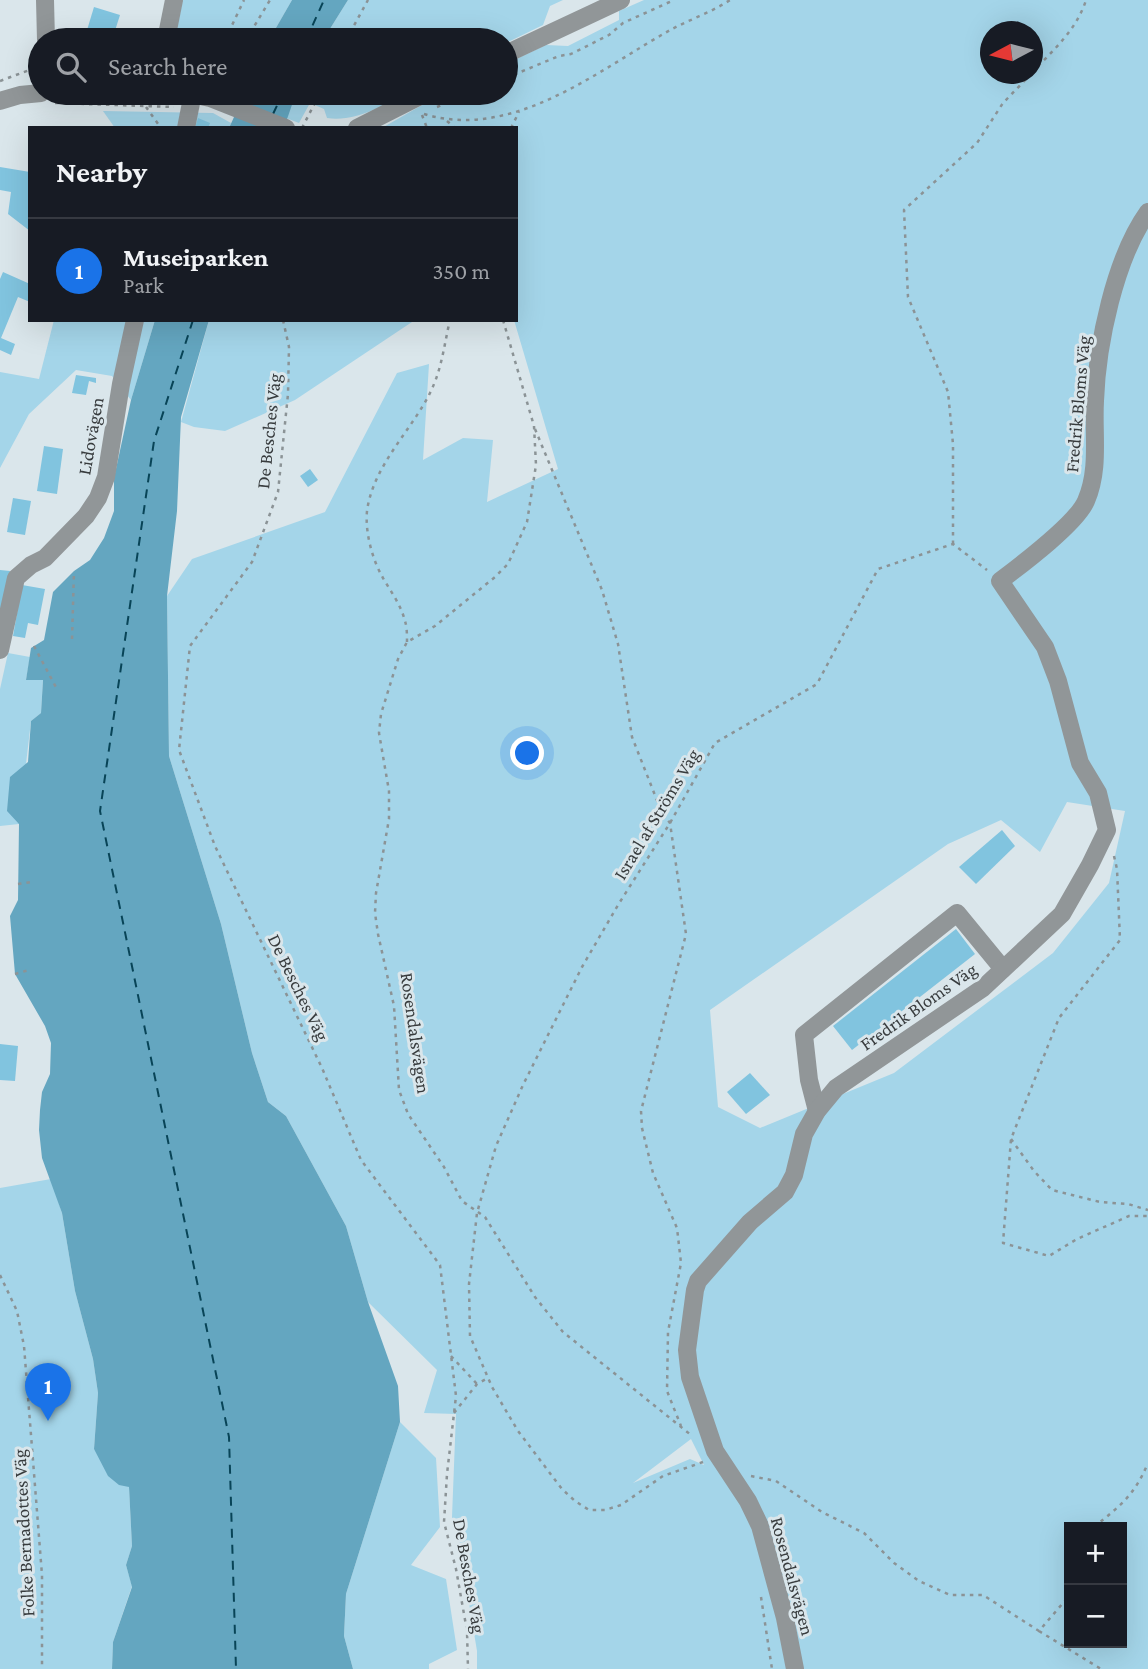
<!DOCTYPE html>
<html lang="en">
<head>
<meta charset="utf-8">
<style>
  body { margin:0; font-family:"Crimson Pro",serif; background:#20242c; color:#f1f3f6 }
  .controls { position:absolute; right:21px; bottom:21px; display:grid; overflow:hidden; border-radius:0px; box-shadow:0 7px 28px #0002 }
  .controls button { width:63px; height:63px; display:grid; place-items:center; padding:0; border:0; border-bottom:2px solid #363941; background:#171b24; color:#f1f3f6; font:35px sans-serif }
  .compass { position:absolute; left:980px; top:21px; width:63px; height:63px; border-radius:50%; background:#171b24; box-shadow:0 7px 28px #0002; rotate:263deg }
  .you { position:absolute; left:528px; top:754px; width:24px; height:24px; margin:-18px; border:5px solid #fff; border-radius:50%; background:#1a73e8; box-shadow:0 0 0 10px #1a73e833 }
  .badge { display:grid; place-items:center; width:46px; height:46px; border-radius:50%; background:#1a73e8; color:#fff; font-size:23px; font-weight:700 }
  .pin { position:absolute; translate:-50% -58px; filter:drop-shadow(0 2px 4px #0008) }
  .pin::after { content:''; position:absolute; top:37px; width:24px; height:21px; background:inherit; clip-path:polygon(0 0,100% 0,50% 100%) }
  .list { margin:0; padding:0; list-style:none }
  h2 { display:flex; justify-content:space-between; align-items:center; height:91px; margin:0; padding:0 28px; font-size:30px }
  h2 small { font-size:23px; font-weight:400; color:#9ea1a6 }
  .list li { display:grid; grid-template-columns:46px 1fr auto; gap:21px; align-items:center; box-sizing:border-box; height:105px; padding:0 28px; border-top:2px solid #363941 }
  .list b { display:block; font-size:26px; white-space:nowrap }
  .list p { margin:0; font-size:23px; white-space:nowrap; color:#9ea1a6 }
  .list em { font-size:23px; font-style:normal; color:#9ea1a6 }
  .icon { flex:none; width:38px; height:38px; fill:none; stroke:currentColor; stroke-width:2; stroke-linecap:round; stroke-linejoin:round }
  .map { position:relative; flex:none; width:1148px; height:1669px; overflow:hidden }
  .search { position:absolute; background:#171b24; box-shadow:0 7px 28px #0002; left:28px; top:28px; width:490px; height:77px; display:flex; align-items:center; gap:18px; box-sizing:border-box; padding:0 24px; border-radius:38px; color:#9ea1a6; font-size:26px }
  .panel { position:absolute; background:#171b24; box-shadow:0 7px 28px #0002; left:28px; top:126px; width:490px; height:196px; border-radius:0px }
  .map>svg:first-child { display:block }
  .green { fill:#a4d5e9; fill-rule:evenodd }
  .water { fill:#64a6c0 }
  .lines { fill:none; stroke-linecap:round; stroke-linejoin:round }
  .ferry { stroke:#084457; stroke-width:2; stroke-dasharray:9 7; stroke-linecap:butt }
  .building { fill:#81c4df }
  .path { stroke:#8b9396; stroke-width:2.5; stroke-dasharray:3.5 5; stroke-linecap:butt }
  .minor { stroke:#919698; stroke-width:18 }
  .labels { text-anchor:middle; stroke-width:6; stroke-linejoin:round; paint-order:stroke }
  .street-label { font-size:19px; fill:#383c3e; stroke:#dae6eb }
</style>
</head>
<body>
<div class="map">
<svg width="1148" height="1669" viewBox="0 0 1148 1669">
  <rect width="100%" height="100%" fill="#dae6eb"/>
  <g class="green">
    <path d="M181 0H292L269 40H173Z"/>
    <path d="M348 0H563L550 6 543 25 506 43V40H323Z"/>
    <path d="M644 0H1148V1669H477V1651L469 1603 452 1517 456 1414 424 1413 437 1370 368 1302 346 1226 286 1116 268 1102 252 1053 221 924 169 756 167 596 192 559 325 512 397 373 429 364 423 460 463 438 493 440 487 502 558 469 514 320H516V128H382L443 93H506V64L546 45 568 46 619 20V11ZM990 32H1032V74H990ZM1067 802 1125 811 1109 883 1053 953 894 1073 760 1128 718 1107 710 1010 948 844 1001 820 1040 852ZM691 1439 704 1465 690 1459 633 1483ZM1069 1527H1122V1643H1069Z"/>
    <path d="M296 93H407C381 106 357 122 327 118L324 109 310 103 299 123 286 118Z"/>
    <path d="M103 111 213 113 231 123 229 128H115Z"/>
    <path d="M54 320H155L131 400 112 376 76 370 29 414 0 468V372L39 379Z"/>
    <path d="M209 320H415L295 400 225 431 194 427 181 422Z"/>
    <path d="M8 653 30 657 26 680 43 679 41 713 31 721 19 824 0 826V689Z"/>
    <path d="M51 1179 62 1213 75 1291 93 1359 98 1393 94 1449 129 1487 132 1546 126 1565 132 1586 113 1642 112 1669H0V1188Z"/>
    <path d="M400 1422 436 1458 440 1527 411 1565 446 1579 457 1650 429 1664V1669H353L344 1636 346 1594Z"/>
  </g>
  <g class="water">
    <path d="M292 0H348L323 40H269Z"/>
    <path d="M245 93H296L284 128H229Z"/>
    <path d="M155 320H209L181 417 177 511 167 596 169 756 221 924 252 1053 268 1102 286 1116 346 1226 368 1302 398 1386 400 1422 346 1594 344 1636 353 1669H112L113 1642 132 1587 126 1565 132 1546 129 1487 119 1485 108 1476 94 1449 98 1393 93 1359 75 1291 62 1213 42 1158 39 1130 40 1110 42 1092 50 1074 51 1043 45 1026 15 974 10 916 18 900 19 824 7 811 10 777 28 762 31 721 41 713 43 680H26L31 648 44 640 53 592 74 571 90 560 104 538 114 511V478L131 400Z"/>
  </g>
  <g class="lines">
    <g class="ferry">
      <path d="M306 40 324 0"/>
      <path d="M273 114 283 93"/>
      <path d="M193 320 154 441 100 811 229 1437 236 1669"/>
    </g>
  </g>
  <g class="building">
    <path d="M94 7 120 15 112 40H84Z"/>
    <path d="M198 118 210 123 208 128H195Z"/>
    <path d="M0 167 30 172V231L8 214 11 192 0 190Z"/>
    <path d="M3 272 30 284V302L18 297 1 338 15 344 11 355 0 350V279Z"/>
    <path d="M76 375 96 378V383L89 381 86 395 72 393Z"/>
    <path d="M44 446 63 449 57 494 37 491Z"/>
    <path d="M310 469 318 480 308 487 300 476Z"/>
    <path d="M13 498 31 501 25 535 7 532Z"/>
    <path d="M0 570 10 571 6 613 0 612Z"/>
    <path d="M22 585 45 589 38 625 28 623 25 638 13 636Z"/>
    <path d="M1002 830 1015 846 976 884 959 867Z"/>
    <path d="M956 929 975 954 852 1050 833 1026Z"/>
    <path d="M0 1044 18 1046 15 1081 0 1080Z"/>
    <path d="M750 1073 770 1095 746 1114 727 1092Z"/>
  </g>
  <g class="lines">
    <g class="path">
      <path d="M225 40 244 0"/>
      <path d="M246 40 270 0"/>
      <path d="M346 40 368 0"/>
      <path d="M1032 72C1053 51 1077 29 1086 0"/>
      <path d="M506 78 559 56 571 54 609 35 623 23 674 0"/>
      <path d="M0 81 40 66"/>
      <path d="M55 103 174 107"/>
      <path d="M146 107 161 128"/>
      <path d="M437 107 470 93"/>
      <path d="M424 114C514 141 598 70 672 29 691 19 712 12 730 0"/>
      <path d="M422 115 427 128"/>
      <path d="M447 121 455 128"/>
      <path d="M302 128 320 93"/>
      <path d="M511 128 519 112"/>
      <path d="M283 320 289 347 288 394 278 492 252 562 190 646 179 750 215 846 322 1068 361 1160 440 1265 456 1396 447 1474 444 1522 456 1569 467 1631 468 1669"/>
      <path d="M503 320 534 426 536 465 527 522 508 564 495 577 435 626 407 642 398 659 381 714 379 733 389 791V819L376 893 375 913 378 934 394 1006 399 1090 408 1114 444 1167 462 1201 485 1217 535 1297 563 1332 691 1435"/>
      <path d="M535 429 602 590 618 644 632 737 662 813 670 823 686 934 641 1111 642 1128 653 1173 677 1228 681 1263 668 1332 667 1391 681 1426"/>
      <path d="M953 544V444L948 392 908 297 904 210 977 143 1003 103 1031 74"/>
      <path d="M72 639 74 571"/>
      <path d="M407 642C407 635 407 627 405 621 401 605 391 592 383 578 372 559 365 532 367 511 373 466 411 431 430 393 442 369 444 345 450 320"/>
      <path d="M34 646 58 691"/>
      <path d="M1114 856 1117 869 1120 940 1059 1018 1011 1139 1003 1243 1049 1256 1077 1239 1129 1216H1148"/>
      <path d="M18 884 32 882"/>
      <path d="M15 974 29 970"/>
      <path d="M1011 1139 1034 1171 1052 1190 1100 1202 1128 1204 1148 1210"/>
      <path d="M0 1275 17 1311 24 1346 42 1575V1669"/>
      <path d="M451 1356 477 1384"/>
      <path d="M454 1413 477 1384 488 1378"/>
      <path d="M703 1462 663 1476 621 1505 605 1510H589L575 1501 562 1489 518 1431 492 1387 470 1336 469 1284 477 1213 496 1146 523 1085 582 967 618 905 670 823 715 743 817 684 878 569 953 544 987 570"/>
      <path d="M751 1476 776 1481 822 1512 864 1533 894 1563 919 1581 950 1595H983L1039 1631 1069 1596"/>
      <path d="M1094 1527C1121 1505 1134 1496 1148 1463"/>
      <path d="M761 1597 772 1669"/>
      <path d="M1039 1631 1101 1669"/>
    </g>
    <g class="minor">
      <path d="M45 0 46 40"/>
      <path d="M166 40 174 0"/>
      <path d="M506 54 621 0"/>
      <path d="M187 93 210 98 286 128"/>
      <path d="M0 101 20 95 41 93"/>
      <path d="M186 128 193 93"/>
      <path d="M357 128 426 93"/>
      <path d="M0 650 16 578 31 565 45 558 86 516 98 498 106 477 121 384 135 320"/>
      <path d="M817 1111 809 1080 804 1035 957 913 1003 969"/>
      <path d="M795 1669 785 1618 760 1526 748 1501 715 1451 690 1377 687 1350 695 1290 698 1281 750 1222 785 1192 794 1175 804 1134 817 1111 836 1088 983 988 1062 914 1090 865 1107 830 1098 793 1080 763 1058 681 1045 647 1000 581C1021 565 1076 524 1086 501 1100 469 1093 434 1095 401 1097 344 1115 258 1148 212"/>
    </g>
  </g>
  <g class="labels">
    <g class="street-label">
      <text transform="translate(1077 404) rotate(-85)" y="7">Fredrik Bloms Väg</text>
      <text transform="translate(268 431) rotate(-84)" y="7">De Besches Väg</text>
      <text transform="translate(90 436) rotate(-80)" y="7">Lidovägen</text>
      <text transform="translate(656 814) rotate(-59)" y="7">Israel af Ströms Väg</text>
      <text transform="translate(299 987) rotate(64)" y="7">De Besches Väg</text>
      <text transform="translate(918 1006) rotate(-35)" y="7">Fredrik Bloms Väg</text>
      <text transform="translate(416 1033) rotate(82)" y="7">Rosendalsvägen</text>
      <text transform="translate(23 1533) rotate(-93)" y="7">Folke Bernadottes Väg</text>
      <text transform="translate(470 1576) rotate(80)" y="7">De Besches Väg</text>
      <text transform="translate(793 1576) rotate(75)" y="7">Rosendalsvägen</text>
    </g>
  </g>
</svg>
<div class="controls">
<button>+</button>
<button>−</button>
</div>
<svg class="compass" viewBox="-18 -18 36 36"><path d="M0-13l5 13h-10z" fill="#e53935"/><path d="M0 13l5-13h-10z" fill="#9ea1a6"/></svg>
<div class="you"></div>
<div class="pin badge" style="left:48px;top:1421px">1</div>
<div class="search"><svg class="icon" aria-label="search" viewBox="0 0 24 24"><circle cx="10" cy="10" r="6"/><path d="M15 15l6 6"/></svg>Search here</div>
<section class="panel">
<h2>Nearby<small></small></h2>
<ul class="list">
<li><span class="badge">1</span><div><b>Museiparken</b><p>Park</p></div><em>350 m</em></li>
</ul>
</section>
</div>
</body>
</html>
